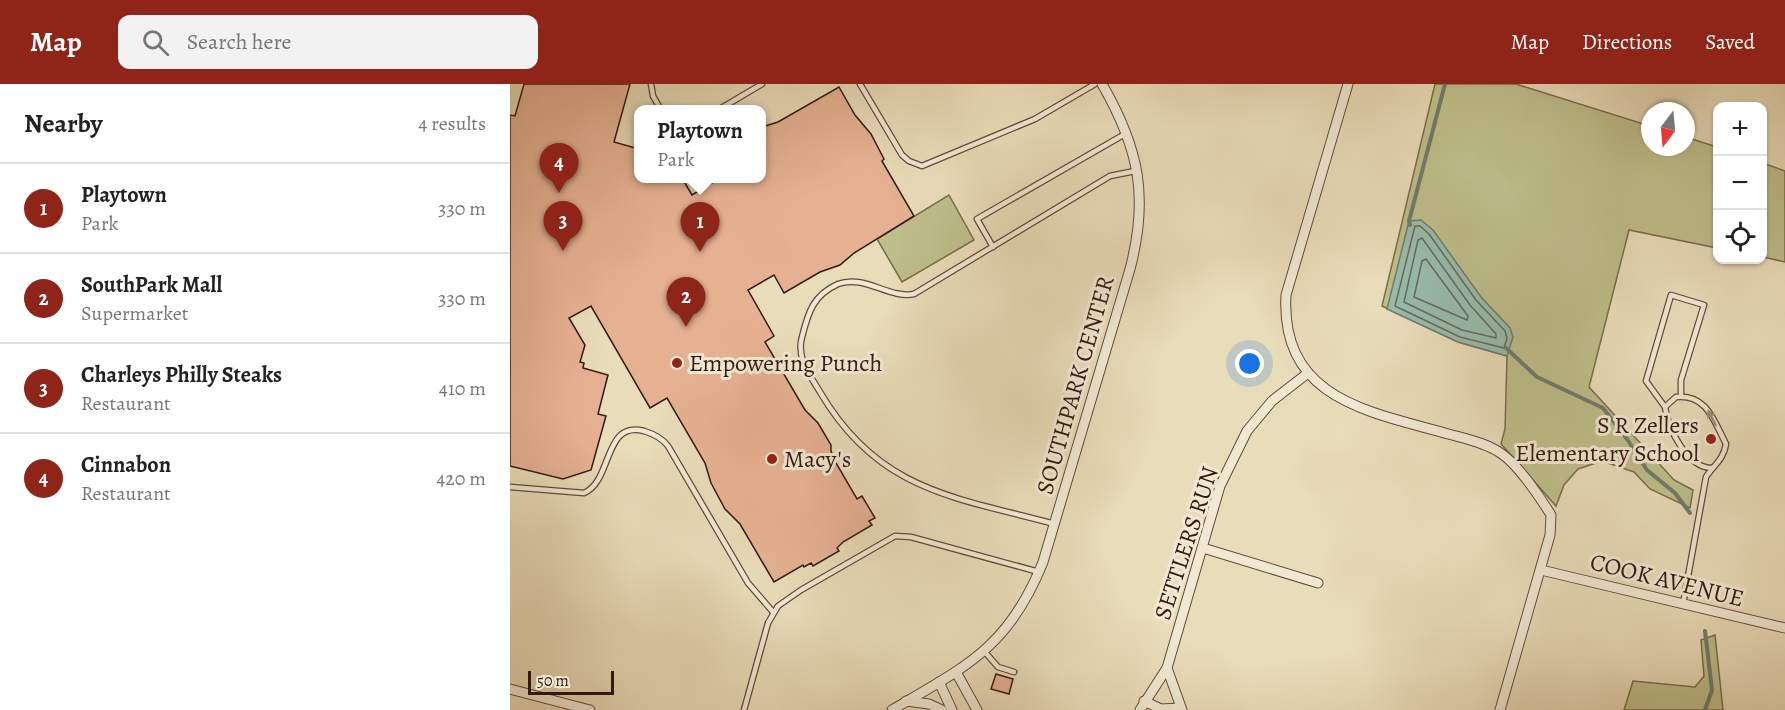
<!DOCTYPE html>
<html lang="en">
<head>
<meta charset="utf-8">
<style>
  body { margin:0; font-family:Alegreya,serif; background:#f2f2f2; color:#222 }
  .controls { position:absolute; right:18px; top:18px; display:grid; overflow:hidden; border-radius:12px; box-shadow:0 2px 4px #0004 }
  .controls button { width:54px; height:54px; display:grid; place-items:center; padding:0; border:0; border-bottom:2px solid #e0e0e0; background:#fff; color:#222; font:30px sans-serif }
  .compass { position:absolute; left:1131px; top:18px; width:54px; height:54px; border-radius:50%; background:#fff; box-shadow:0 2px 4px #0004; rotate:196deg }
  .scale { position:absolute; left:18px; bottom:15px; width:86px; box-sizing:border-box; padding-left:6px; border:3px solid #34190f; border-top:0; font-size:16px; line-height:21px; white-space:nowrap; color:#34190f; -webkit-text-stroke:4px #f1e8d2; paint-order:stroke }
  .you { position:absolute; left:740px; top:280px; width:21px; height:21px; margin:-15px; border:4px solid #fff; border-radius:50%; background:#1a73e8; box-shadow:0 0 0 9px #1a73e833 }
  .badge { display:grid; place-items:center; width:39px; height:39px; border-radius:50%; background:#8f2418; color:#fff; font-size:20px; font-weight:700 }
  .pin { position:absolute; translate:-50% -50px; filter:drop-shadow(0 2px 3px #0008) }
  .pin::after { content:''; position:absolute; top:32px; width:21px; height:18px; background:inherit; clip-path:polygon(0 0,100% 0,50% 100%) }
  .popup { position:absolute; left:124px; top:21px; width:132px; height:78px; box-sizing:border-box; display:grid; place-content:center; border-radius:12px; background:#fff; filter:drop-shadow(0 2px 4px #0005); font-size:20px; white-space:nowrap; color:#767676 }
  .popup b { font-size:22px; color:#222 }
  .popup::after { content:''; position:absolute; left:50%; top:100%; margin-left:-12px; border:12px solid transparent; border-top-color:#fff }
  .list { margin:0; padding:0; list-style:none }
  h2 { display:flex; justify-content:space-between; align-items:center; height:78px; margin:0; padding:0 24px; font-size:26px }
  h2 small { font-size:20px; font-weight:400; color:#767676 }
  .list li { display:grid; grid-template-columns:39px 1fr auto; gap:18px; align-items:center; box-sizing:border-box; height:90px; padding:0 24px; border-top:2px solid #e0e0e0 }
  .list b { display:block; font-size:22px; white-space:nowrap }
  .list p { margin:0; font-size:20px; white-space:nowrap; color:#767676 }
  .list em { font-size:20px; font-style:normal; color:#767676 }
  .icon { flex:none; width:33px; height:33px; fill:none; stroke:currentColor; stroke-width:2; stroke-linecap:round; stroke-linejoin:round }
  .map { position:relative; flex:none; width:1275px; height:626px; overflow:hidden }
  header { display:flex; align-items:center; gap:36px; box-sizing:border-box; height:84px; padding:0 30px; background:#8f2418; color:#fff }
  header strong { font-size:28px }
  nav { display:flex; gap:33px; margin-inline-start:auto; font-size:21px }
  .search { width:420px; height:54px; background:#f2f2f2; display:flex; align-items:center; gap:15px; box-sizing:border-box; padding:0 21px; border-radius:12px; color:#767676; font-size:22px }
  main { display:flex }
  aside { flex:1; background:#fff }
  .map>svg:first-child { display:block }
  .green { fill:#bebe8a; stroke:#796c4c; stroke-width:1.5 }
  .water { fill:#98bcab; stroke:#707b6d; stroke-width:1.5 }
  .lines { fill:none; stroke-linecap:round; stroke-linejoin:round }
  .shore { stroke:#666a5d; stroke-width:1.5 }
  .stream { stroke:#707b6d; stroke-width:4 }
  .building { fill:#e5b192; stroke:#34190f; stroke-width:1.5 }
  .service-casing { stroke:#614a3a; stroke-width:7 }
  .minor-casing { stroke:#614a3a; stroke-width:11 }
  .service { stroke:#f1e8d2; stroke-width:4.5 }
  .minor { stroke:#f1e8d2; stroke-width:9 }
  .oneway { fill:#9c8b7a }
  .poi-dot { fill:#8f2418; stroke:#f1e8d2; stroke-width:2 }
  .labels { text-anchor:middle; stroke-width:6; stroke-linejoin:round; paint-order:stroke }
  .poi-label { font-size:24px; fill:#34190f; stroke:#f1e8d2; text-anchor:start }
  .street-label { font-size:24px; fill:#34190f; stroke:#f1e8d2 }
</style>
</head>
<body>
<header>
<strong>Map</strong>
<div class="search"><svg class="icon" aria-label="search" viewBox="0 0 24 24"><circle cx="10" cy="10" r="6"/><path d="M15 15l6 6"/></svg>Search here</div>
<nav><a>Map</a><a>Directions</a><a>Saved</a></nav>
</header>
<main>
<aside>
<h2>Nearby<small>4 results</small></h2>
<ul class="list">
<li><span class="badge">1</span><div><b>Playtown</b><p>Park</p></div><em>330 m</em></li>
<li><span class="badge">2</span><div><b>SouthPark Mall</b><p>Supermarket</p></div><em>330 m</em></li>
<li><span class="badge">3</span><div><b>Charleys Philly Steaks</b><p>Restaurant</p></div><em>410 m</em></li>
<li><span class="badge">4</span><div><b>Cinnabon</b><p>Restaurant</p></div><em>420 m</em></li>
</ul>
</aside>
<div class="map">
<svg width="1275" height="626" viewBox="0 0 1275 626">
  <rect width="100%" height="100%" fill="#e9dcb9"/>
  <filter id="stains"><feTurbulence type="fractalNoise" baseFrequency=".00333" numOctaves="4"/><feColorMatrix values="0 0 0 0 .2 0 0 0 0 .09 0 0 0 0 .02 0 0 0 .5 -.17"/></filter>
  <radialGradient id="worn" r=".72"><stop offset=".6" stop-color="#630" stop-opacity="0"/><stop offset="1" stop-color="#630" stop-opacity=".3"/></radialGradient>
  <g class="green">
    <path d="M925 0H1006L1140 42V63H1176V53L1207 63V164L1119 146 1079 303 1164 396 1183 406 1180 424 1140 405 1124 388 1092 377 1068 385 1054 401 1046 422 991 360 995 345 997 272 948 258 872 222Z"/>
    <path d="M1253 79 1275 87V178L1253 173Z"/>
    <path d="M439 111 464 156 392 198 367 155Z"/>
    <path d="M1205 551 1213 626H1114L1123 597 1185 603 1194 592 1191 556Z"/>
  </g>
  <path class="water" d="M911 136 923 146 971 213 1000 244 1003 253 997 272 948 258 877 225 899 137Z"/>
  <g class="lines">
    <g class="shore">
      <path d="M905 142H910L919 150 966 216 995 247 997 254 994 264 950 253 885 222Z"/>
      <path d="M912 154 960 221 986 250V254L952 246 894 218 908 156Z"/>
      <path d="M916 175 958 232 957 236 904 213 912 177Z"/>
    </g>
    <g class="stream">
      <path d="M900 141 899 137 935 0"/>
      <path d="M996 264 1027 293 1093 324 1117 355 1137 386 1165 409 1180 429"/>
      <path d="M1195 626 1202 606 1195 547"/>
    </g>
  </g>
  <g class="building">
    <path d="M14 0H120L104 58 129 65V94H172L182 111 210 94H252V43L268 38 329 3 345 31 361 50 374 75 372 77 404 132 344 169 330 181 310 188 274 209 264 191 238 206 264 252 255 258 295 326 308 339 321 361V367L326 379 347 415 352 412 365 434 359 437 362 441 333 458 327 464 329 467 303 482 301 479 294 483 293 481 264 498 230 440 215 425 201 399 195 379 157 314 140 324 81 222 59 234 75 261 70 278 74 279 73 284 98 291 88 330 96 332 81 386 53 395 0 382V31L5 32Z"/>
    <path d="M486 590 503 595 499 610 481 605Z"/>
  </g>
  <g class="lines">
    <g class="service-casing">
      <g id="service">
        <path d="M141 0 143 12 151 26"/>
        <path d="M350 0 392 71 399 77 412 82 525 35 585 0"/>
        <path d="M208 26 252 0"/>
        <path d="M483 163 467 135 615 50"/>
        <path d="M1155 323 1136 297 1161 211 1194 221 1171 296V312"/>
        <path d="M0 403 74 409C103 397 93 336 134 347 144 350 152 354 158 362L238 499 263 528"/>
        <path d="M545 440C444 413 368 407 310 308 300 291 286 274 292 253 298 229 303 211 328 200 354 190 379 215 404 210L600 92 625 87"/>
        <path d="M1173 520 1196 393C1204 381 1214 375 1216 360 1204 337 1197 310 1166 313L1155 323C1158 345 1177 383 1201 384"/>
        <path d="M474 567 488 583 504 588"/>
        <path d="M234 626 258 539 268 522 291 506 385 452 401 453 529 488"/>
      </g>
    </g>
    <g class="minor-casing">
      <g id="minor">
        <path d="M838 0 776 211C770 317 862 328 942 351 957 355 975 359 989 368 1007 379 1030 413 1041 431L1040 451 990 626"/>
        <path d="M693 464 808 499"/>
        <path d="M1031 486 1275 544"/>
        <path d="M657 584 672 626"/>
        <path d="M446 588 467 626"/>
        <path d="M429 598 442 626"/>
        <path d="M0 605 80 626"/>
        <path d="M396 617 419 620 432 626"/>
        <path d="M634 617 651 625 670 624"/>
        <path d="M382 626C457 582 499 563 533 478L620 185C639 113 629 64 592 0"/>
        <path d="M630 626 657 584 710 402 737 347 762 317 798 289"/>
      </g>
    </g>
    <use href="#service" class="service"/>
    <use href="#minor" class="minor"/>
  </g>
  <defs><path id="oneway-solid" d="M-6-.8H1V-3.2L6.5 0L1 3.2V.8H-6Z" transform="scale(1.5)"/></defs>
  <use class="oneway" href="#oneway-solid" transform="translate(1202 334) rotate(-117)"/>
  <g class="poi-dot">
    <circle cx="167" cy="279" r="6"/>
    <circle cx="1201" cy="355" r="6"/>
    <circle cx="262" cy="375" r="6"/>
  </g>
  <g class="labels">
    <g class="poi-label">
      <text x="179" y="287">Empowering Punch</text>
      <text x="1189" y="349" text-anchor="end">S R Zellers<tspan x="1189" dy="28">Elementary School</tspan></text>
      <text x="274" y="383">Macy's</text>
    </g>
    <g class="street-label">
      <text transform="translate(565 301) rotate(-74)" y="8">SOUTHPARK CENTER</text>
      <text transform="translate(676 459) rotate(-72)" y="8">SETTLERS RUN</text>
      <text transform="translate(1157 496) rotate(14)" y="8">COOK AVENUE</text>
    </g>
  </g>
  <rect width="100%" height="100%" filter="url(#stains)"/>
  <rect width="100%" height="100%" fill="url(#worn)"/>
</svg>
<div class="controls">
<button>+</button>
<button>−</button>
<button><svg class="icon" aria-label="locate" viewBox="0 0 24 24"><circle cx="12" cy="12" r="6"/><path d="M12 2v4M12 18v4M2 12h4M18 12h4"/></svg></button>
</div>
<svg class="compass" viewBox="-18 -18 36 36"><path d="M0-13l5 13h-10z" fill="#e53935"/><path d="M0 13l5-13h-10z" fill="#767676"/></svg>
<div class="scale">50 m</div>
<div class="you"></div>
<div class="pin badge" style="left:190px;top:168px">1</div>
<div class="popup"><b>Playtown</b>Park</div>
<div class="pin badge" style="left:176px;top:243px">2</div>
<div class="pin badge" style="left:53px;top:167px">3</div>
<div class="pin badge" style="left:49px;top:109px">4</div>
</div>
</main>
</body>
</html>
